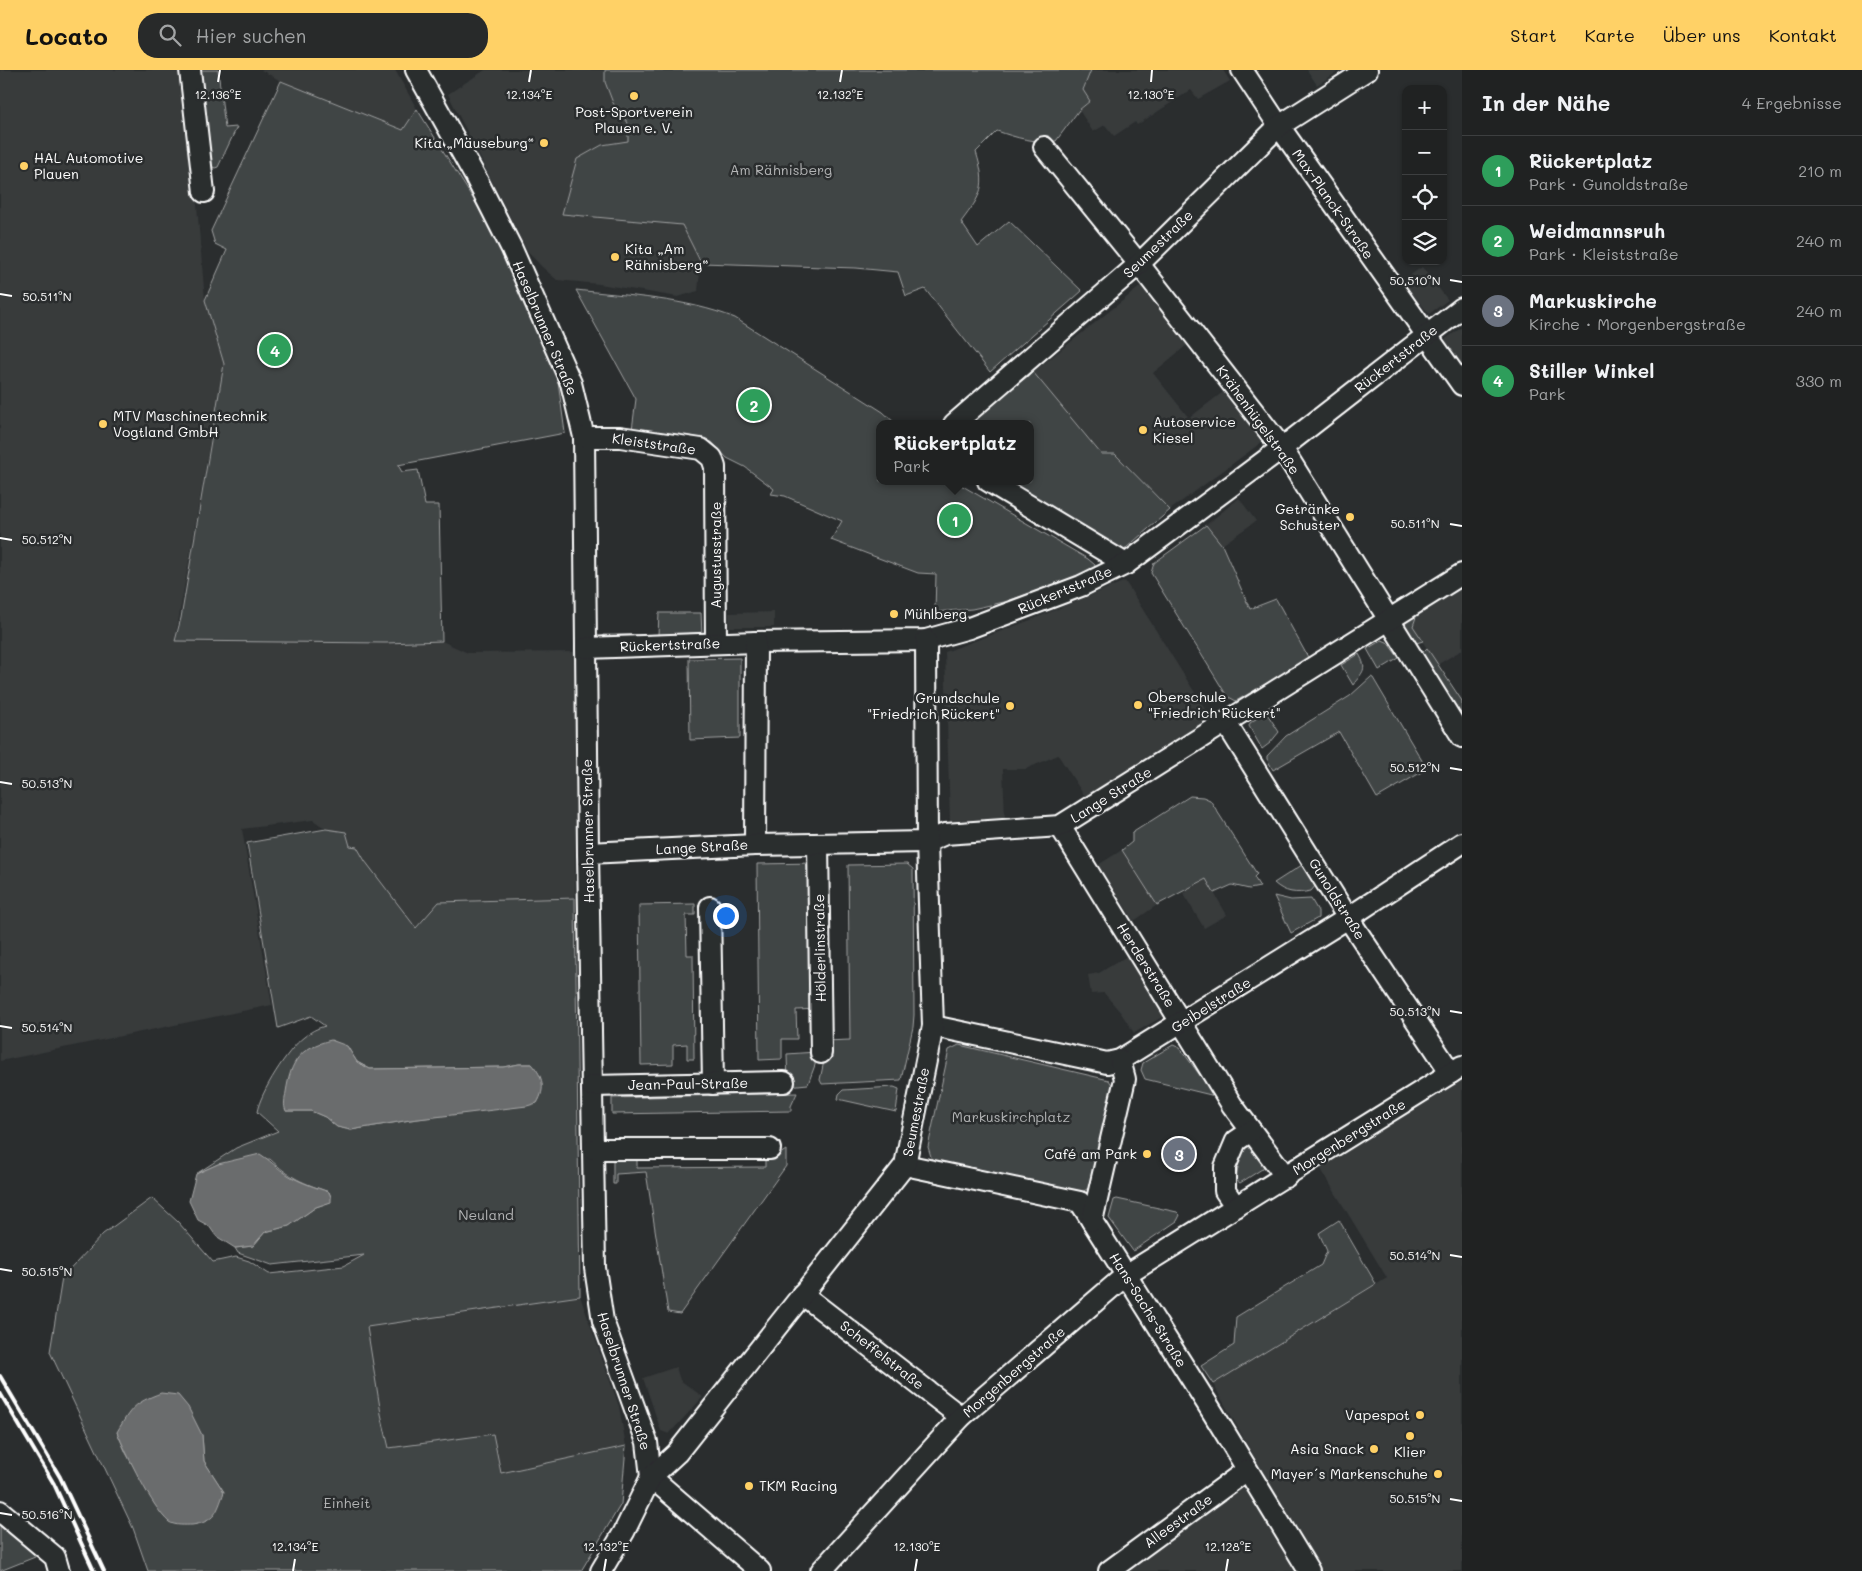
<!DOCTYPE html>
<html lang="de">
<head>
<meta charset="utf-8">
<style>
  body { margin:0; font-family:Mali,sans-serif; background:#282a2a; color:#f1f3f6 }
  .controls { position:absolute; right:15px; top:15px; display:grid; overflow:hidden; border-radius:10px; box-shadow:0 1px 4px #0004 }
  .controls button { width:45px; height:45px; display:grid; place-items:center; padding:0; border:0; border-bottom:1px solid #3d3f40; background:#202222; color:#f1f3f6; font:25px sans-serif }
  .you { position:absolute; left:725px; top:845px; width:18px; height:18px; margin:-12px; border:4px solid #fff; border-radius:50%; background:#1a73e8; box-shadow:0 0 0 8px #1a73e833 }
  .badge { display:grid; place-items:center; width:32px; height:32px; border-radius:50%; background:#ffd166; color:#fff; font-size:16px; font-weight:700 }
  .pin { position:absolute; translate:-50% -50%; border:2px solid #fff; box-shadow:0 1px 5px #0006 }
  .popup { position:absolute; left:876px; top:350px; width:158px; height:65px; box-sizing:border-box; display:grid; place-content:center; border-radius:10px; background:#202222; filter:drop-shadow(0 1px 4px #0005); font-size:16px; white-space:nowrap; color:#a2a4a5 }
  .popup b { font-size:19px; color:#f1f3f6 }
  .popup::after { content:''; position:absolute; left:50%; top:100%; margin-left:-10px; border:10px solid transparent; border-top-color:#202222 }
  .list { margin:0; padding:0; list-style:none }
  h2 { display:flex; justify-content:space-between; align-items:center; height:65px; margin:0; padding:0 20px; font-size:21px }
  h2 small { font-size:16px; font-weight:400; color:#a2a4a5 }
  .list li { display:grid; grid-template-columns:32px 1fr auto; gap:15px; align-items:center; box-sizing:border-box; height:70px; padding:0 20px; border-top:1px solid #3d3f40 }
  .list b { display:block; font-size:19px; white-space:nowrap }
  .list p { margin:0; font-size:16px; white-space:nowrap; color:#a2a4a5 }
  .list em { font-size:16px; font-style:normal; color:#a2a4a5 }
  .icon { flex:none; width:28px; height:28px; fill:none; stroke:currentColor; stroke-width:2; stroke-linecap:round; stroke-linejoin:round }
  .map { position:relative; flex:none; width:1462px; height:1501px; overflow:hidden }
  header { display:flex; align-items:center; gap:30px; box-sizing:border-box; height:70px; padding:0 25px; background:#ffd166; color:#111 }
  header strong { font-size:24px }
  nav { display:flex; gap:28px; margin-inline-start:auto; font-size:18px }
  .search { width:350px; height:45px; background:#282a2a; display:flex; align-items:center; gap:12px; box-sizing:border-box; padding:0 18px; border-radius:20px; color:#a2a4a5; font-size:19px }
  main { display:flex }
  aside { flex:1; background:#202222 }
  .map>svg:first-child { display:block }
  .built { fill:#373a3b }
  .green { fill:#414445; stroke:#a0a2a2; fill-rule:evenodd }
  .water { fill:#6a6c6d; stroke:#a6a7a7 }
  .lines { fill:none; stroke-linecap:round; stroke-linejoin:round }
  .minor-casing { stroke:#fff; stroke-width:24 }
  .minor { stroke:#2a2d2e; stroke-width:20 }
  .rail { stroke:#fff; stroke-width:4 }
  .ticks { fill:none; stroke:#fff; stroke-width:2 }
  .poi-dot { fill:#ffd166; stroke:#2a2d2e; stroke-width:2 }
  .labels { text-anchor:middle; stroke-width:5; stroke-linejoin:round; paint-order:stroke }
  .poi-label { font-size:14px; fill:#fff; stroke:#2a2d2e; text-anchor:end }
  .park-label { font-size:14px; fill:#b3b4b5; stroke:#2a2d2e }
  .street-label { font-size:14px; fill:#fff; stroke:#2a2d2e }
  .ticks-label { font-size:12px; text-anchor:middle; fill:#fff; stroke:#2a2d2e; stroke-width:5; stroke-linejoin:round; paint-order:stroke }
</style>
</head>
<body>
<header>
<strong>Locato</strong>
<div class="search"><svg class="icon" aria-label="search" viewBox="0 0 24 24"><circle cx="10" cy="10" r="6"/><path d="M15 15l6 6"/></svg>Hier suchen</div>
<nav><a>Start</a><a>Karte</a><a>Über uns</a><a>Kontakt</a></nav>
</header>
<main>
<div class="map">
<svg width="1462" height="1501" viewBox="0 0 1462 1501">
  <rect width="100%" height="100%" fill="#2a2d2e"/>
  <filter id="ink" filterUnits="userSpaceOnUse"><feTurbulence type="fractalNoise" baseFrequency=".02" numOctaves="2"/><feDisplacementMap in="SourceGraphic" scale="10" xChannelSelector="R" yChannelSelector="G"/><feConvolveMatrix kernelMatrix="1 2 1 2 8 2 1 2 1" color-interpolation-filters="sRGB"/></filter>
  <g filter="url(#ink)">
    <g class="built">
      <path d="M0 0H180L196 123 205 230 224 294 175 570 386 573 442 571 468 583 575 582V828L439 832 416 858 365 791 357 777 350 776 346 762 326 759 313 750 242 759 272 935 0 991Z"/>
      <path d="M261 0H395L417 39 404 60 281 11Z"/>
      <path d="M485 0H605V12L613 33 628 53V71L602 75 562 143 682 155 701 193 698 221 678 227 599 214 557 210 542 197 527 181 448 24Z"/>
      <path d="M1091 0H1223L1230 11 1198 29 1191 20 1137 55 1135 52 1114 66 1105 55 1093 62 1079 40 1090 31 1083 21Z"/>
      <path d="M1307 0H1341L1317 15Z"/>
      <path d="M1422 197 1448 230 1429 244 1402 211Z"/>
      <path d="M1141 216 1187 275 1153 303 1189 348 1223 322 1262 372 1170 440 1115 384H1101L1033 302Z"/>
      <path d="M1462 257V297L1443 271Z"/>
      <path d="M1239 428 1256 451 1222 475 1206 455Z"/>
      <path d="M1125 511 1214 653 1085 727 1058 685 1026 699H1003L1005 748 950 753 945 582 1033 549Z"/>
      <path d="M1462 518V580L1437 595 1413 556 1416 547Z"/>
      <path d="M774 542V557H729V543Z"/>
      <path d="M1122 780 1157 835 1134 851 1098 795Z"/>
      <path d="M1206 809 1227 845 1204 858 1183 823Z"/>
      <path d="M1127 886 1164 946 1134 963 1121 943 1104 923 1091 924 1088 905 1099 903Z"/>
      <path d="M1462 1008V1501H1120L1260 1397 1213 1314 1387 1208 1319 1096Z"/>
      <path d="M580 1226 619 1336 626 1376 501 1403 493 1364 389 1378 381 1344 367 1257Z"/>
      <path d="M676 1297 680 1310 703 1327 669 1364 661 1361 643 1308Z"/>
    </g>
    <g class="green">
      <path d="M199 0H218L225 58 237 57 218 97 215 98 211 96 210 90Z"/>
      <path d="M605 0H1091L1083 20 1090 31 1079 40 1056 71C1034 73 1017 68 997 61L976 82C987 117 982 124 961 152L978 177 1009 151 1082 221 990 302 925 219 906 226 898 202 856 198 701 193 682 155 562 144 577 89 602 75 628 71V53L613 33 605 12Z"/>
      <path d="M281 11 403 60 417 39 500 172 558 311 565 363 398 395 402 402 418 400 425 435H439L442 571 386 573 175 571 181 548 224 294 205 230 227 180 215 174 211 161Z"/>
      <path d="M576 220C628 226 685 228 735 248L883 342 896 354H880V411H954L1088 489 1095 495 1094 499 1089 504 1004 532 972 539 935 542 936 504 918 503 831 470 842 451 785 426 771 424 774 419 745 397 727 388 712 372 687 367 632 360 636 329Z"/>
      <path d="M1033 302 1101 384H1115L1170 440 1126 478 1116 476 1008 411H1030V354H968Z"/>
      <path d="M1206 455 1222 475 1250 539 1276 529 1309 589 1236 631 1227 626 1151 503 1154 493Z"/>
      <path d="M659 543H701L702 565 605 568 603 565H658Z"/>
      <path d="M1416 547 1413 556 1423 571 1413 574 1400 552 1406 548Z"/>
      <path d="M1382 570 1387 572 1399 588 1379 600 1367 579Z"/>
      <path d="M1427 578 1462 631V648L1421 587 1422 583Z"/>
      <path d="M1359 584C1368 600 1363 601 1353 615L1341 595Z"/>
      <path d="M740 588V668L690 670 689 589Z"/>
      <path d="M1371 607 1373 608 1427 699 1377 728 1339 662 1273 700 1267 689V686L1286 666 1350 626Z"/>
      <path d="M1266 642 1279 662 1270 673 1262 679 1249 656 1250 653Z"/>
      <path d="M1190 726 1203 727 1210 730 1257 804 1254 807 1260 817 1249 819 1232 815 1214 823 1206 809 1157 835 1122 780 1132 772V763Z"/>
      <path d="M326 759 346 762 350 776 357 777 365 791 416 858 439 832 575 828 580 1226 367 1257 381 1344 389 1378 493 1364 501 1403 626 1376 621 1434 581 1501H148L133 1458 50 1282 62 1208 103 1164 152 1128 178 1152 213 1192 236 1187 249 1191 269 1204 344 1196 364 1185 272 1195 238 1183 235 1178 253 1176 265 1162 289 1156 316 1137 330 1132 331 1127 329 1122C303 1113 290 1108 270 1089L218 1094 196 1104 236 1078 278 1061 257 1042C260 1023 288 979 304 967 310 962 317 958 325 956L311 946 278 958 247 773ZM347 976 357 992 370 999 503 997 519 994H532C542 1006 545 1019 537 1033L410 1050 351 1060 337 1057 325 1047 311 1041H286ZM117 1362 202 1365 204 1391 224 1422 155 1434 126 1383Z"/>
      <path d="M816 793 818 939 796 940 797 969H782V989L759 990 757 794Z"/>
      <path d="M907 794 913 799 914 945 913 957 901 1010 822 1014 820 1010 825 986V971L850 970 848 795Z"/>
      <path d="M1302 795 1314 810 1316 815 1311 821C1296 824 1285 823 1274 813Z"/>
      <path d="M1274 826 1291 830 1311 829 1318 841V848L1291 863Z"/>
      <path d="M695 834V845H686L687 885H693L694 989H687V974L673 975V994L641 995 639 835Z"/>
      <path d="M959 975 1109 1010 1114 1018 1092 1116 1082 1122 932 1090 928 1077 949 980Z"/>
      <path d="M1173 975 1180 978 1215 1026 1145 1009 1141 1000 1143 993Z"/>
      <path d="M816 982 815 995 808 1014 788 1016 787 984Z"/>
      <path d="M894 1017 899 1019 896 1042 838 1029 839 1024 843 1020Z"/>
      <path d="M797 1023 791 1036V1041L612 1044V1028Z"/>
      <path d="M1245 1074 1250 1075 1264 1096 1262 1099 1240 1113 1236 1110 1240 1085Z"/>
      <path d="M786 1080V1096L680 1244 668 1242 646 1102 616 1104V1114H613V1092L615 1087 634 1086 637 1090V1098L765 1097V1083L780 1084Z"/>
      <path d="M1117 1129 1177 1142 1180 1145 1177 1151 1133 1181 1109 1148 1114 1130Z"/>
      <path d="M1339 1150 1376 1214 1213 1314 1201 1296 1234 1275 1236 1247 1321 1195 1327 1181 1319 1163Z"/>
      <path d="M0 1452 35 1482V1487L0 1501Z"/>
    </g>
    <g class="water">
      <path d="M331 970 347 976 357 992 370 999 503 997 519 994H532C543 1007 546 1018 537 1033L527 1036 410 1050 351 1060 337 1057 325 1047 311 1041H286C283 1035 285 1029 286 1022 291 991 299 978 331 970Z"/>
      <path d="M260 1084C270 1090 278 1099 288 1105 301 1113 315 1117 329 1122L331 1127V1132L316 1137 289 1156 265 1162 253 1176 235 1178 216 1166 209 1156 198 1150 189 1131 196 1104 218 1094Z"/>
      <path d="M161 1323 178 1325 188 1337 202 1365 204 1391 224 1422C217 1442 215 1452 192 1455 186 1455 175 1456 169 1452 152 1438 126 1383 117 1362 131 1338 134 1333 161 1323Z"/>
    </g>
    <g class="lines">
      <g class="minor-casing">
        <g id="minor">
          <path d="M190 0 204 122"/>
          <path d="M416 0 476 108 511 177 571 313 584 367 588 783 595 1198 603 1251 647 1372 651 1407 760 1501"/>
          <path d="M1242 0 1279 56 1462 315"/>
          <path d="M1044 77 1139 194 1282 378 1462 667"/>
          <path d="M954 354 1139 194 1279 56 1367 0"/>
          <path d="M584 367H620L701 379 712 388 715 397 716 573"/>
          <path d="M988 411 1126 494"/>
          <path d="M586 578 756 572 926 570 969 558 1081 516 1126 494 1282 378 1462 238"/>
          <path d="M1226 653 1348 848 1451 1003"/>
          <path d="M1060 756 1232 1035 1286 1107"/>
          <path d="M818 774 821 983"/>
          <path d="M755 775 756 572"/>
          <path d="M588 783 755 775 927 772 945 764 1060 756 1462 504"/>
          <path d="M710 837 713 1014"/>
          <path d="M933 956 1098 991 1107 993 1120 990 1348 848 1462 773"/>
          <path d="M592 1016 784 1012"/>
          <path d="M593 1079H770"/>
          <path d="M905 1095 1080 1132 1213 1343 1309 1501"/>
          <path d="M1236 1137 1225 1121V1097L1236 1071 1251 1061"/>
          <path d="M1092 1151 1125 1009 1120 990"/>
          <path d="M802 1224 961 1347"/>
          <path d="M0 1441 55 1487 59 1501"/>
          <path d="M601 1501 624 1462 651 1407 677 1383 905 1095 933 956 927 772 926 570"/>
          <path d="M821 1501 961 1347 1126 1205 1462 996"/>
          <path d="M1109 1501 1247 1400"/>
        </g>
      </g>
      <use href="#minor" class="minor"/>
      <g class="rail">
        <path d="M0 1306 60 1407 104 1501"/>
        <path d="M0 1323 54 1414 94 1501"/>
      </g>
    </g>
  </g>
  <path class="ticks" d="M218 12 220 0M529 12 531 0M840 12 842 0M1151 12 1152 0M1450 210 1462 212M0 224 12 226M1450 454 1462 456M0 468 12 470M1450 698 1462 700M0 712 12 714M1450 941 1462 943M0 956 12 958M1450 1185 1462 1187M0 1199 12 1201M1450 1429 1462 1431M0 1443 12 1445M293 1501 295 1489M604 1501 606 1489M915 1501 917 1489M1226 1501 1228 1489"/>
  <g class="poi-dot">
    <circle cx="634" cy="26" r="5"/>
    <circle cx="544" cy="73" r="5"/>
    <circle cx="24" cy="96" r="5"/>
    <circle cx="615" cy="187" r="5"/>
    <circle cx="103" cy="354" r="5"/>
    <circle cx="1143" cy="360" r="5"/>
    <circle cx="1350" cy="447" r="5"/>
    <circle cx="894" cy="544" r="5"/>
    <circle cx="1138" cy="635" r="5"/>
    <circle cx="1010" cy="636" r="5"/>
    <circle cx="1147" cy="1084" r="5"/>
    <circle cx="1420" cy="1345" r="5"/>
    <circle cx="1410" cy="1366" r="5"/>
    <circle cx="1374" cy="1379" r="5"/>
    <circle cx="1438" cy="1404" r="5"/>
    <circle cx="749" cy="1416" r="5"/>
  </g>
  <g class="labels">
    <g class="poi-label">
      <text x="634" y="47" text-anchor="middle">Post-Sportverein<tspan x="634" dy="16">Plauen e. V.</tspan></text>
      <text x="534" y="78">Kita „Mäuseburg“</text>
      <text x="34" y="93" text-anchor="start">HAL Automotive<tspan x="34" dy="16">Plauen</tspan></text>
      <text x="625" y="184" text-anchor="start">Kita „Am<tspan x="625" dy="16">Rähnisberg“</tspan></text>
      <text x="113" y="351" text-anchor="start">MTV Maschinentechnik<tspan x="113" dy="16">Vogtland GmbH</tspan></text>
      <text x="1153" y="357" text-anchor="start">Autoservice<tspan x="1153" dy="16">Kiesel</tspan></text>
      <text x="1340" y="444">Getränke<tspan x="1340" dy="16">Schuster</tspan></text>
      <text x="904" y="549" text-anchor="start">Mühlberg</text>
      <text x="1148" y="632" text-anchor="start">Oberschule<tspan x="1148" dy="16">"Friedrich Rückert"</tspan></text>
      <text x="1000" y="633">Grundschule<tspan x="1000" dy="16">"Friedrich Rückert"</tspan></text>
      <text x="1137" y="1089">Café am Park</text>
      <text x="1410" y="1350">Vapespot</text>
      <text x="1364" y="1384">Asia Snack</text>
      <text x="1410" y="1387" text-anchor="middle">Klier</text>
      <text x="1428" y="1409">Mayer´s Markenschuhe</text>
      <text x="759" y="1421" text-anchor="start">TKM Racing</text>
    </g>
    <g class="park-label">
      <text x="781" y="105">Am Rähnisberg</text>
      <text x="1011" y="1052">Markuskirchplatz</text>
      <text x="486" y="1150">Neuland</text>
      <text x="347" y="1438">Einheit</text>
    </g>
    <g class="street-label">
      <text transform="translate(1333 134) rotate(55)" y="5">Max-Planck-Straße</text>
      <text transform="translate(1158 174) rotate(-44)" y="5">Seumestraße</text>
      <text transform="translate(545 258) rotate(67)" y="5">Haselbrunner Straße</text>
      <text transform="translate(1396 289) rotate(-38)" y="5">Rückertstraße</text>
      <text transform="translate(1258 350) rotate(54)" y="5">Krähenhügelstraße</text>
      <text transform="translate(654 374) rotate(8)" y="5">Kleiststraße</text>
      <text transform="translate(716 485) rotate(-90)" y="5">Augustusstraße</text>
      <text transform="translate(1065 520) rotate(-23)" y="5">Rückertstraße</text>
      <text transform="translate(670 575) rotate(-2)" y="5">Rückertstraße</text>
      <text transform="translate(1111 725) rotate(-32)" y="5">Lange Straße</text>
      <text transform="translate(588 761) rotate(-91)" y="5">Haselbrunner Straße</text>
      <text transform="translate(702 777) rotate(-3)" y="5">Lange Straße</text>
      <text transform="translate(1337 829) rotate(58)" y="5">Gunoldstraße</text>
      <text transform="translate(820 878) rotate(-91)" y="5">Hölderlinstraße</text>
      <text transform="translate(1146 895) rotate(58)" y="5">Herderstraße</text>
      <text transform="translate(1211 935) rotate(-32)" y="5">Geibelstraße</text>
      <text transform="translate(688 1014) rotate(-1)" y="5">Jean-Paul-Straße</text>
      <text transform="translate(916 1042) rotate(-79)" y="5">Seumestraße</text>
      <text transform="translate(1349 1067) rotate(-32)" y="5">Morgenbergstraße</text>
      <text transform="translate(1148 1240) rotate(58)" y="5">Hans-Sachs-Straße</text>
      <text transform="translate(882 1285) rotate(38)" y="5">Scheffelstraße</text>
      <text transform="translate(1014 1302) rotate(-41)" y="5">Morgenbergstraße</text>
      <text transform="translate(624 1311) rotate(72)" y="5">Haselbrunner Straße</text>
      <text transform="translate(1178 1451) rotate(-36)" y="5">Alleestraße</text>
    </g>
  </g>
  <g class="ticks-label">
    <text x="218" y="29">12.136°E</text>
    <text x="529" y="29">12.134°E</text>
    <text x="840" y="29">12.132°E</text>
    <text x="1151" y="29">12.130°E</text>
    <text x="1415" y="215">50.510°N</text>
    <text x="47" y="231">50.511°N</text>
    <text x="1415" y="458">50.511°N</text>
    <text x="47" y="474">50.512°N</text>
    <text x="1415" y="702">50.512°N</text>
    <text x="47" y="718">50.513°N</text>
    <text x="1415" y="946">50.513°N</text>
    <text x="47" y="962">50.514°N</text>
    <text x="1415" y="1190">50.514°N</text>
    <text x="47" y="1206">50.515°N</text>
    <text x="1415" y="1433">50.515°N</text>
    <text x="47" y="1449">50.516°N</text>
    <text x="295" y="1481">12.134°E</text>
    <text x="606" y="1481">12.132°E</text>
    <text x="917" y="1481">12.130°E</text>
    <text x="1228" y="1481">12.128°E</text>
  </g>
</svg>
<div class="controls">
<button>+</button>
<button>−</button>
<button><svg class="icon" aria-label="locate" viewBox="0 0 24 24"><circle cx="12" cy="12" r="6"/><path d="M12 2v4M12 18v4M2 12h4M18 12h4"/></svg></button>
<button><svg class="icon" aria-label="layers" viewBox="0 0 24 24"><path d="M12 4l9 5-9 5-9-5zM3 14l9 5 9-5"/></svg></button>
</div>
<div class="you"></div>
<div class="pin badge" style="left:955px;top:450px;background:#2e9e5b">1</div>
<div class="popup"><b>Rückertplatz</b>Park</div>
<div class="pin badge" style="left:754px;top:335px;background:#2e9e5b">2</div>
<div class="pin badge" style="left:1179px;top:1084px;background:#6b7280">3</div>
<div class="pin badge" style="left:275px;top:280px;background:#2e9e5b">4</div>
</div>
<aside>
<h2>In der Nähe<small>4 Ergebnisse</small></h2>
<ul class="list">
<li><span class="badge" style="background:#2e9e5b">1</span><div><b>Rückertplatz</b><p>Park · Gunoldstraße</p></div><em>210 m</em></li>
<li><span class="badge" style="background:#2e9e5b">2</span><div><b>Weidmannsruh</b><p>Park · Kleiststraße</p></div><em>240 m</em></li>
<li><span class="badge" style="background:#6b7280">3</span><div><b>Markuskirche</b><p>Kirche · Morgenbergstraße</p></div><em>240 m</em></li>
<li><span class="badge" style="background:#2e9e5b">4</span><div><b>Stiller Winkel</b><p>Park</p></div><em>330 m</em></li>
</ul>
</aside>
</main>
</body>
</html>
